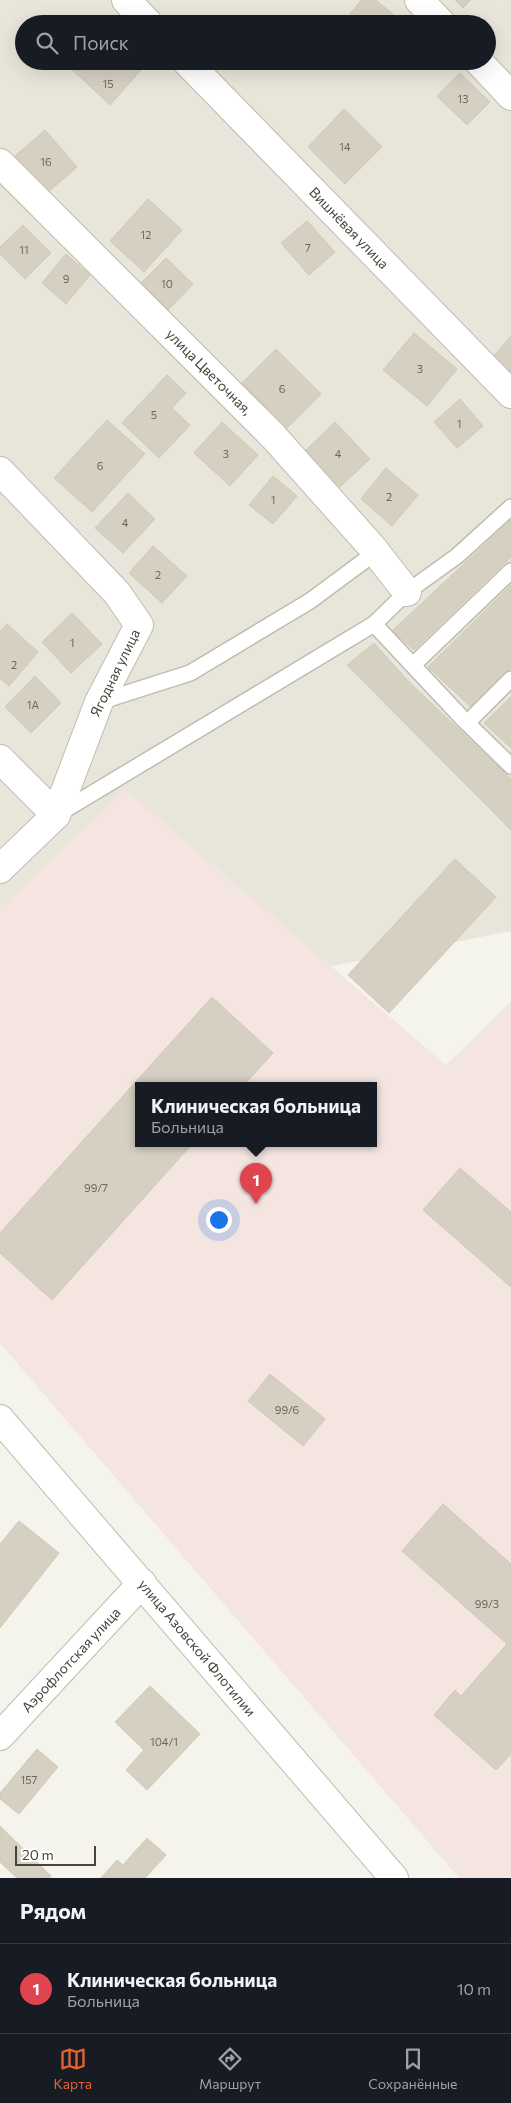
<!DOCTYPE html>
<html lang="ru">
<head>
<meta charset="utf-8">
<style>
  body { margin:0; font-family:Commissioner,sans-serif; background:#20242c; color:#f1f3f6 }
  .scale { position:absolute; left:15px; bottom:12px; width:81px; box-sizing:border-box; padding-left:5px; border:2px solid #48443a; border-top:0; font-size:14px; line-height:18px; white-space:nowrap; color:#48443a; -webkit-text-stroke:4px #fff; paint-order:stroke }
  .you { position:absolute; left:218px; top:1219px; width:18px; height:18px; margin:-12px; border:4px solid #fff; border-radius:50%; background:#1a73e8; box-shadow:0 0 0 8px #1a73e833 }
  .badge { display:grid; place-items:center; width:32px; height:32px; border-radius:50%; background:#e8622f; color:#fff; font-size:16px; font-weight:700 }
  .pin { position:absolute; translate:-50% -41px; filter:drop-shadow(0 1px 2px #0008) }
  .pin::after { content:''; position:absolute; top:26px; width:18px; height:15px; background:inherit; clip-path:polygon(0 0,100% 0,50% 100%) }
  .popup { position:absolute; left:135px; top:1082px; width:242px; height:65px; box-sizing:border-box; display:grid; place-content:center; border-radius:0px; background:#171b24; filter:drop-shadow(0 1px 4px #0005); font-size:16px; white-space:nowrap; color:#9ea1a6 }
  .popup b { font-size:19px; color:#f1f3f6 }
  .popup::after { content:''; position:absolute; left:50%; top:100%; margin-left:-10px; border:10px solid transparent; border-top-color:#171b24 }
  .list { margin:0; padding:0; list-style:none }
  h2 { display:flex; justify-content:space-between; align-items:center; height:65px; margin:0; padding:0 20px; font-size:21px }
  h2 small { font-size:16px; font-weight:400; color:#9ea1a6 }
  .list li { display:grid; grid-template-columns:32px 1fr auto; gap:15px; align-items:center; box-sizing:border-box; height:90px; padding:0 20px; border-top:1px solid #363941 }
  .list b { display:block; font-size:19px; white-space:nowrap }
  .list p { margin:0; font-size:16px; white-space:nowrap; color:#9ea1a6 }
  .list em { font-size:16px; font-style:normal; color:#9ea1a6 }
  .icon { flex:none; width:28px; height:28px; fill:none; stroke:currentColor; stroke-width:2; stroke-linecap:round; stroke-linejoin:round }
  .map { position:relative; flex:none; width:511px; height:1878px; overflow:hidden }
  .search { position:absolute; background:#171b24; box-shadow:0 5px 20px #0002; left:15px; right:15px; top:15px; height:55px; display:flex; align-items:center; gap:12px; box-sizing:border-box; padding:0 18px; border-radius:28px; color:#9ea1a6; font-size:19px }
  .sheet { height:155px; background:#171b24 }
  nav { display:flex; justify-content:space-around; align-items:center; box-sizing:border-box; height:70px; border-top:1px solid #363941; background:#171b24; font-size:14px; color:#9ea1a6 }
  nav a { display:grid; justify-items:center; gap:2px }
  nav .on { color:#e8622f }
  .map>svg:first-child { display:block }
  .residential { fill:#e8e5da; fill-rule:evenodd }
  .medical { fill:#f4e5e0; fill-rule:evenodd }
  .building { fill:#d5d0c2; stroke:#cfc9b5 }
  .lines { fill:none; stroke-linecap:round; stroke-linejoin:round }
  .service-casing { stroke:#bfbcaf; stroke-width:18 }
  .minor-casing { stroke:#bfbcaf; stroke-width:30 }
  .service { stroke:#fff; stroke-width:15 }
  .minor { stroke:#fff; stroke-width:28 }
  .labels { text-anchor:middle; stroke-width:5; stroke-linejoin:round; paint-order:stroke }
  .number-label { font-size:11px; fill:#6b675c }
  .street-label { font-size:14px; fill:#48443a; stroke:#fff }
</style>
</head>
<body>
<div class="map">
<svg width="511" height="1878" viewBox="0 0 511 1878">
  <rect width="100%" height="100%" fill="#f4f3ec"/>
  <path class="residential" d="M0 0H511V931L0 1031ZM24 24H487V61H24Z"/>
  <path class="medical" d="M125 789 446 1065 511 1002V1878H459L0 1343V908ZM138 1085H374V1143H138Z"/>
  <g class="building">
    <path d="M361 0H376L401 21 399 24H342Z"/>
    <path d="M455 0H471L463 8Z"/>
    <path d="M65 61H147L148 62 110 105 64 62Z"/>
    <path d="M460 73 490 102 467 125 437 96Z"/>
    <path d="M344 109 382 147 345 184 308 147Z"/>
    <path d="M45 130 77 167 47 193 15 156Z"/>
    <path d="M148 199 182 230 144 272 110 241Z"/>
    <path d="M307 221 335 252 309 275 281 243Z"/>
    <path d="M23 225 51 253 25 279 0 254V247Z"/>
    <path d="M66 254 90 275 66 304 42 283Z"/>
    <path d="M166 258 193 284 168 310 141 283Z"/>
    <path d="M414 333 457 369 427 406 383 370Z"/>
    <path d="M511 336V373L493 357Z"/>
    <path d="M276 349 321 394 287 428 242 383Z"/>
    <path d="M167 375 186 393 172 408 190 425 159 458 122 423Z"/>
    <path d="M460 399 483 426 457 448 434 422Z"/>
    <path d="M107 420 145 454 92 512 54 478Z"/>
    <path d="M222 422 258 455 230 486 194 453Z"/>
    <path d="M335 422 370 459 340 487 306 450Z"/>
    <path d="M386 468 418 495 392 526 361 499Z"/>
    <path d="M273 476 297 496 273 524 249 505Z"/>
    <path d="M128 493 155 519 123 553 95 528Z"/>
    <path d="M511 520V557L414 650 392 631Z"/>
    <path d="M153 546 187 576 162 603 129 573Z"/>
    <path d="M511 585V668L472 708 428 667Z"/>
    <path d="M72 613 102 644 71 673 42 642Z"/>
    <path d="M7 624 38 652 9 686 0 678V632Z"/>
    <path d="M374 643 407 680 511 779V830L347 665Z"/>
    <path d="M35 676 61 703 31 733 5 707Z"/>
    <path d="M511 697V748L484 723Z"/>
    <path d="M455 859 496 897 389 1013 348 975Z"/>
    <path d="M212 997 273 1053 244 1085H138V1143H193L52 1300 0 1253V1233Z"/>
    <path d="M460 1168 511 1212V1287L423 1210Z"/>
    <path d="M270 1374 325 1419 303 1446 248 1401Z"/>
    <path d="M443 1504 511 1564V1754L496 1770 434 1715 455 1690 461 1696 507 1644 402 1551Z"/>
    <path d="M19 1521 59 1553 0 1628V1544Z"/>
    <path d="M150 1686 200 1734 147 1790 126 1770 144 1750 115 1722Z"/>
    <path d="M37 1749 58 1767 19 1814 0 1799V1793Z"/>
    <path d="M0 1826 51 1876 49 1878H17L0 1862Z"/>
    <path d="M147 1838 166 1855 145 1878H101L117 1860 123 1865Z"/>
  </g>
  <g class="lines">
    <g class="service-casing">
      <g id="service">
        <path d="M374 624 464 720 511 766"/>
        <path d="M413 665 511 571"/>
        <path d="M99 702 190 673 310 601 368 558 371 546"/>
        <path d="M467 723 511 679"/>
        <path d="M58 814 374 624 407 592 457 556 511 507"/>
      </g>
    </g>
    <g class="minor-casing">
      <g id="minor">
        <path d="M126 0 149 24"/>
        <path d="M419 0 442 24"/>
        <path d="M186 61 511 394"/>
        <path d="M478 61 511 96"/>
        <path d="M0 163 273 436 371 546 407 592"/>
        <path d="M0 471 117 593 139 625 99 702 56 815 0 869"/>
        <path d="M0 759 56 815"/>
        <path d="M0 1419 394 1878"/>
        <path d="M0 1736 142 1583"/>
      </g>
    </g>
    <use href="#service" class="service"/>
    <use href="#minor" class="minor"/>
  </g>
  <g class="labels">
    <g class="number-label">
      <text x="108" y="88">15</text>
      <text x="463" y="103">13</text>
      <text x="345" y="151">14</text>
      <text x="46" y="166">16</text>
      <text x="146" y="239">12</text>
      <text x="308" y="252">7</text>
      <text x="24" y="254">11</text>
      <text x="66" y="283">9</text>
      <text x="167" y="288">10</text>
      <text x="420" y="373">3</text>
      <text x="282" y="393">6</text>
      <text x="154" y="419">5</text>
      <text x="459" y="428">1</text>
      <text x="226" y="458">3</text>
      <text x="338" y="458">4</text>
      <text x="100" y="470">6</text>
      <text x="389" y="501">2</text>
      <text x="273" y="504">1</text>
      <text x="125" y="527">4</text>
      <text x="158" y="579">2</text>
      <text x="72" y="647">1</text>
      <text x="14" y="669">2</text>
      <text x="33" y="709">1А</text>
      <text x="96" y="1192">99/7</text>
      <text x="287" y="1414">99/6</text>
      <text x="487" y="1608">99/3</text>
      <text x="164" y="1746">104/1</text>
      <text x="29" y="1784">157</text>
    </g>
    <g class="street-label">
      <text transform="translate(349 228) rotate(46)" y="5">Вишнёвая улица</text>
      <text transform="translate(209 372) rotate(45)" y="5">улица Цветочная,</text>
      <text transform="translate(115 673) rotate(-64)" y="5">Ягодная улица</text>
      <text transform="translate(197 1648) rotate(50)" y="5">улица Азовской Флотилии</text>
      <text transform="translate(71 1660) rotate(-47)" y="5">Аэрофлотская улица</text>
    </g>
  </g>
</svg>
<div class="scale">20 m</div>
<div class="you"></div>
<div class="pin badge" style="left:256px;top:1204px;background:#e0444e">1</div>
<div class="popup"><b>Клиническая больница</b>Больница</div>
<div class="search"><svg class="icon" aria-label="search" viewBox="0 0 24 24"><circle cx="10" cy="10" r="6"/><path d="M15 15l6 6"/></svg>Поиск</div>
</div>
<section class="sheet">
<h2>Рядом<small></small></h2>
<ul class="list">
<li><span class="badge" style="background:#e0444e">1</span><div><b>Клиническая больница</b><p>Больница</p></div><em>10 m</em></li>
</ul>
</section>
<nav>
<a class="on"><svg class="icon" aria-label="map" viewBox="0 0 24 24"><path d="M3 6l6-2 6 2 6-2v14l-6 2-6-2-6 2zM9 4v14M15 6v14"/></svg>Карта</a>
<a><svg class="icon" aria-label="directions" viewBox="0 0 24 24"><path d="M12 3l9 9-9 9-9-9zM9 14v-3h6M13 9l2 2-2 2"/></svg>Маршрут</a>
<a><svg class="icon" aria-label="saved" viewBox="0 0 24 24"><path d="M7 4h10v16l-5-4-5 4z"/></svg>Сохранённые</a>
</nav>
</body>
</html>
